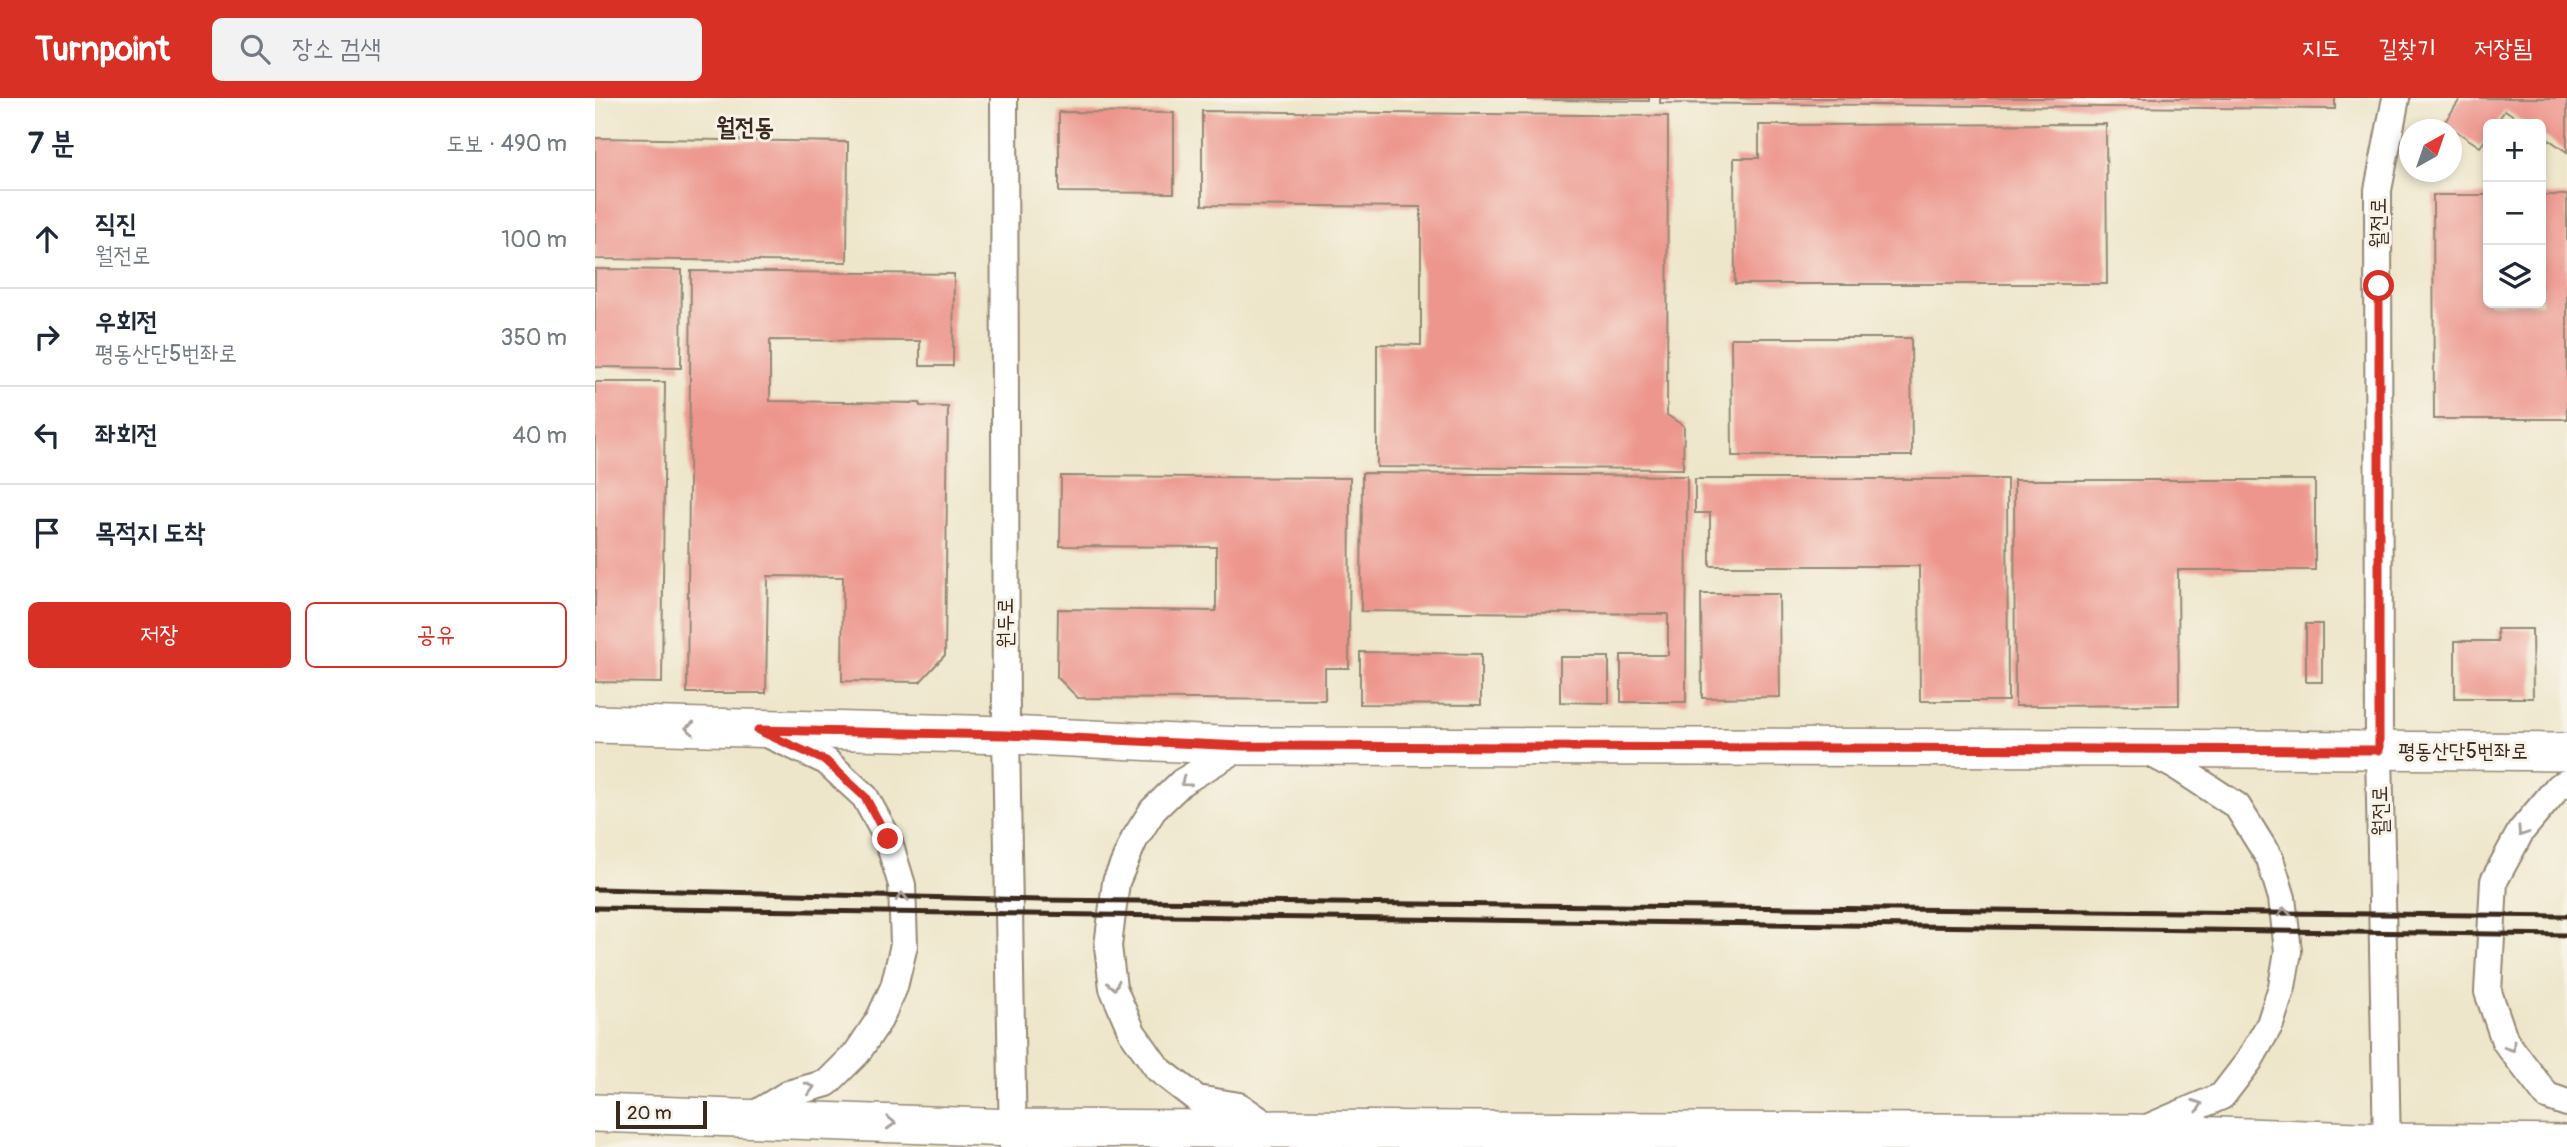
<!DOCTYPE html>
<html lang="ko">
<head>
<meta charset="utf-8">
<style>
  body { margin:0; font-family:Pangolin,"Poor Story",sans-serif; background:#f2f2f3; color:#1f2937 }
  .controls { position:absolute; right:21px; top:21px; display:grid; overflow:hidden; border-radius:10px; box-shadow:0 4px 10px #0003 }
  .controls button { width:63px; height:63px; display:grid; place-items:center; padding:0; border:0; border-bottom:2px solid #e0e1e3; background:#fff; color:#1f2937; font:35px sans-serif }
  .compass { position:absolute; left:1804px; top:21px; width:63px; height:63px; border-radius:50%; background:#fff; box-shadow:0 4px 10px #0003; rotate:40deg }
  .scale { position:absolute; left:21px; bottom:18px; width:91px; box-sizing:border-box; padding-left:7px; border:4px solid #3b2a1e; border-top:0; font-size:19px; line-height:24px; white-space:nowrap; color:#3b2a1e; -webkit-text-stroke:5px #f7f3e8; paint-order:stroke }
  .stop { position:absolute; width:21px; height:21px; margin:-16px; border:5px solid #d93025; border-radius:50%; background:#fff }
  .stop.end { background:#d93025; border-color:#fff; box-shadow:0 2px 7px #0008 }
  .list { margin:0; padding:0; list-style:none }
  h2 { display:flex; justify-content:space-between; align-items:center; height:91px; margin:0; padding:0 28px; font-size:30px }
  h2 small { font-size:23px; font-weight:400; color:#747a83 }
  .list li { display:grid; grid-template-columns:46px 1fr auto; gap:21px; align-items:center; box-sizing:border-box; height:98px; padding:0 28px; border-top:2px solid #e0e1e3 }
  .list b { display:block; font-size:26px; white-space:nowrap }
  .list p { margin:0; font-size:23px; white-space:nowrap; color:#747a83 }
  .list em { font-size:23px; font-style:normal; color:#747a83 }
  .actions { display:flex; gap:14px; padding:21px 28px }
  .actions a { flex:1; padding:16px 0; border:2px solid #d93025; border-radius:10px; text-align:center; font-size:24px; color:#d93025 }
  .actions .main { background:#d93025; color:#fff }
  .icon { flex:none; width:38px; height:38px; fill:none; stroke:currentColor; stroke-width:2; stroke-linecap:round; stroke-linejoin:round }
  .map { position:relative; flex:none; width:1972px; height:1049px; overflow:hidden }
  header { display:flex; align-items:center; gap:42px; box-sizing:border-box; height:98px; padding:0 35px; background:#d93025; color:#fff }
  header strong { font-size:33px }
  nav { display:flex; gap:38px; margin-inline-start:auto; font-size:24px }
  .search { width:490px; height:63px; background:#f2f2f3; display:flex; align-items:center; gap:18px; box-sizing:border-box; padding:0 24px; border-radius:10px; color:#747a83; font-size:26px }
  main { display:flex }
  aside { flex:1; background:#fff }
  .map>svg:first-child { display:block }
  .building { fill:#ed968d }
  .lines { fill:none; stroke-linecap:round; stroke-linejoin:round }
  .street-casing { stroke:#948874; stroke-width:30 }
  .secondary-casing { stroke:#948874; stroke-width:40 }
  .street { stroke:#fff; stroke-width:26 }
  .secondary { stroke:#fff; stroke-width:37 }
  .rail { stroke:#3b2a1e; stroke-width:5 }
  .oneway { stroke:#a79f9a }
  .route { stroke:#d93025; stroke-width:9 }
  .labels { text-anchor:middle; stroke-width:6; stroke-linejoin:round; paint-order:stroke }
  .street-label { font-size:21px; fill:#3b2a1e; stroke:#f7f3e8 }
  .quarter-label { font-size:24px; font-weight:bold; fill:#3b2a1e; stroke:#f7f3e8 }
</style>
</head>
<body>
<header>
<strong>Turnpoint</strong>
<div class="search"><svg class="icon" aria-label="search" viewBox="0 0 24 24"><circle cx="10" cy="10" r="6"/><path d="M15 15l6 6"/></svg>장소 검색</div>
<nav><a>지도</a><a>길찾기</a><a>저장됨</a></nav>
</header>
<main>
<aside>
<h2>7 분<small>도보 · 490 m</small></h2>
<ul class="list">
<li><svg class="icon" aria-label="ahead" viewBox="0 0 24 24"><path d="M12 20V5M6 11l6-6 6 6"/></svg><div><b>직진</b><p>월전로</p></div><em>100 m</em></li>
<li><svg class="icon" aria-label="right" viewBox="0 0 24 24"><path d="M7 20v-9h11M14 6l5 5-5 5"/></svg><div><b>우회전</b><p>평동산단5번좌로</p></div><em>350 m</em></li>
<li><svg class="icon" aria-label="left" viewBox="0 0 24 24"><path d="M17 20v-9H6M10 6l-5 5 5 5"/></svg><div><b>좌회전</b></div><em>40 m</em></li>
<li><svg class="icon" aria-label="arrive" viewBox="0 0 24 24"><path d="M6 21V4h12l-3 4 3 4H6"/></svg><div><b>목적지 도착</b></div></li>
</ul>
<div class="actions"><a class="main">저장</a><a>공유</a></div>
</aside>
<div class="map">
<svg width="1972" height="1049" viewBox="0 0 1972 1049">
  <rect width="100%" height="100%" fill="#f7f3e8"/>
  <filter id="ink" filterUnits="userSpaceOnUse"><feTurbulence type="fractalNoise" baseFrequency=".0143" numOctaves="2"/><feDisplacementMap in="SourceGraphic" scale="14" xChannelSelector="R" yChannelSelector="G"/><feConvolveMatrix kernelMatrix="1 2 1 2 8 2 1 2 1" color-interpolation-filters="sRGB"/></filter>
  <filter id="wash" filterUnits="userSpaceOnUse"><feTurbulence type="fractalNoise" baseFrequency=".00686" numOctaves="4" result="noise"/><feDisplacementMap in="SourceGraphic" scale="28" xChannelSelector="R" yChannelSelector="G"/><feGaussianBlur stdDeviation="1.57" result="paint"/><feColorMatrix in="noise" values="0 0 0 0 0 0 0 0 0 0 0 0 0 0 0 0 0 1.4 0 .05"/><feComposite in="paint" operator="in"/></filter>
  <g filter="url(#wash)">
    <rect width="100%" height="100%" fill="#eee6ca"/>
    <g id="blocks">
      <g class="building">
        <path d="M934 0H1054V3L934 2Z"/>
        <path d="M1065 0H1740V11L1065 5Z"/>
        <path d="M1866 0H1972V54L1946 36V26H1931L1910 12 1901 26H1893V38L1885 49 1849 25Z"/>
        <path d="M607 13 1073 18 1072 317 1089 328 1088 371 782 369V246L826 247V109L607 107Z"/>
        <path d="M464 14 579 15V95L464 94Z"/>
        <path d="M1511 26 1512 186H1140L1139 60H1164V27Z"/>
        <path d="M0 40 253 44 252 164 0 161Z"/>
        <path d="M1838 97H1893V205H1946V97H1972V321H1839Z"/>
        <path d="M0 171 87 172 86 270 0 269Z"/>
        <path d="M96 173 359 176 358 268H325V243L175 242V303L325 305V308L353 309 350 557 325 584 247 583 248 479 173 478 171 595H92Z"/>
        <path d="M1136 240H1316L1317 358H1137Z"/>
        <path d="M0 284H70L67 585 0 584Z"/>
        <path d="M767 375 1092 378 1091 604H1026V557H1073V516L766 513Z"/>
        <path d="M466 378 755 380 754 570H730V602L483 600 462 579 463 511 621 513V449L465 448Z"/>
        <path d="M1100 381H1412L1413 603H1325L1324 468H1115V415H1100Z"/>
        <path d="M1419 382H1720V472H1583L1584 607 1420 608Z"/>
        <path d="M1106 496H1184L1185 599 1107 600Z"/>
        <rect x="1711" y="526" width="16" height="58"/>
        <path d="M1902 531H1937L1938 600H1860V543H1903Z"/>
        <path d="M765 554 886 556V607L765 606Z"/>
        <path d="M965 559H1014V605L965 604Z"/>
      </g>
    </g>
  </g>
  <g filter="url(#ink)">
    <use href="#blocks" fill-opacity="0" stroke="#948874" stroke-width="2"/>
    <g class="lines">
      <g class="street-casing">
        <g id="street">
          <path d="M409 0 411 637 418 1049"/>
          <path d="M647 648 587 684 558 712 539 742 521 784 513 848 518 890 537 934 563 971 602 1001 644 1008 677 1031"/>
          <path d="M1972 685 1963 689 1926 733 1899 783 1893 894 1910 943 1952 998 1972 1005"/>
          <path d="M154 1020 193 996 232 985 262 955 284 922 299 889 309 847 307 787 293 741 270 699 231 663 170 635"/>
          <path d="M1545 1033 1627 998 1654 963 1675 926 1687 889 1693 853 1687 800 1675 761 1642 708 1584 670 1551 653"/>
          <path d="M1792 1049 1784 652 1783 92 1801 0"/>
        </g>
      </g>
      <g class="secondary-casing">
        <g id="secondary">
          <path d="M0 626 411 637 647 648 1545 650 1972 654"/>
          <path d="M0 1015 418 1030 1540 1035 1791 1044 1972 1046"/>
        </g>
      </g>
      <use href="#street" class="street"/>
      <use href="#secondary" class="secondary"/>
      <g class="rail">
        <path d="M0 791 446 802 1972 818"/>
        <path d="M0 810 1972 837"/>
      </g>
    </g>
    <defs><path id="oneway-chevron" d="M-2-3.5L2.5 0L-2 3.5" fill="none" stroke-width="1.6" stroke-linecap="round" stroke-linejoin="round" transform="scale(1.75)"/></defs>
    <g class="oneway">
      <use href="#oneway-chevron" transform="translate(95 630) rotate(-178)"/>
      <use href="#oneway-chevron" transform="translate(590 684) rotate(143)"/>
      <use href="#oneway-chevron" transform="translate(1927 734) rotate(124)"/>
      <use href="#oneway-chevron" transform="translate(307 799) rotate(-92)"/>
      <use href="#oneway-chevron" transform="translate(1689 814) rotate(-96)"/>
      <use href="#oneway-chevron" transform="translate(519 887) rotate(77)"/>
      <use href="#oneway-chevron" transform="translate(1916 949) rotate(56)"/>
      <use href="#oneway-chevron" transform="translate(215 990) rotate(-16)"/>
      <use href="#oneway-chevron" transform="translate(1603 1007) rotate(-20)"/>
      <use href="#oneway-chevron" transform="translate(296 1025) rotate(2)"/>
    </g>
  </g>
  <g class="lines" filter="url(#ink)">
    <path class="route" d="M293 741 270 699 231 663 163 632 411 637 647 648 1784 652V188"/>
  </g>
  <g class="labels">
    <g class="street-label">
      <text transform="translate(1783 125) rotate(-90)" y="7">월전로</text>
      <text transform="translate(410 525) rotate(-90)" y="7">원두로</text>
      <text x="1868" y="660">평동산단5번좌로</text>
      <text transform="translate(1785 713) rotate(-91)" y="7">월전로</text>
    </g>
    <g class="quarter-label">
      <text x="150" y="37">월전동</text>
    </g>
  </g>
</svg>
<div class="controls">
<button>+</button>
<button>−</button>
<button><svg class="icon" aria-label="layers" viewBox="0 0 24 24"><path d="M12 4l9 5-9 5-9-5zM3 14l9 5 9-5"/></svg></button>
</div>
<svg class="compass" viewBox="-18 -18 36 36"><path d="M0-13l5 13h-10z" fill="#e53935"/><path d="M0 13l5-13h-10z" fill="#747a83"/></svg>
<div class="scale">20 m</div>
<div class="stop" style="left:1784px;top:188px"></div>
<div class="stop end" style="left:293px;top:741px"></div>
</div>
</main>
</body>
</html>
